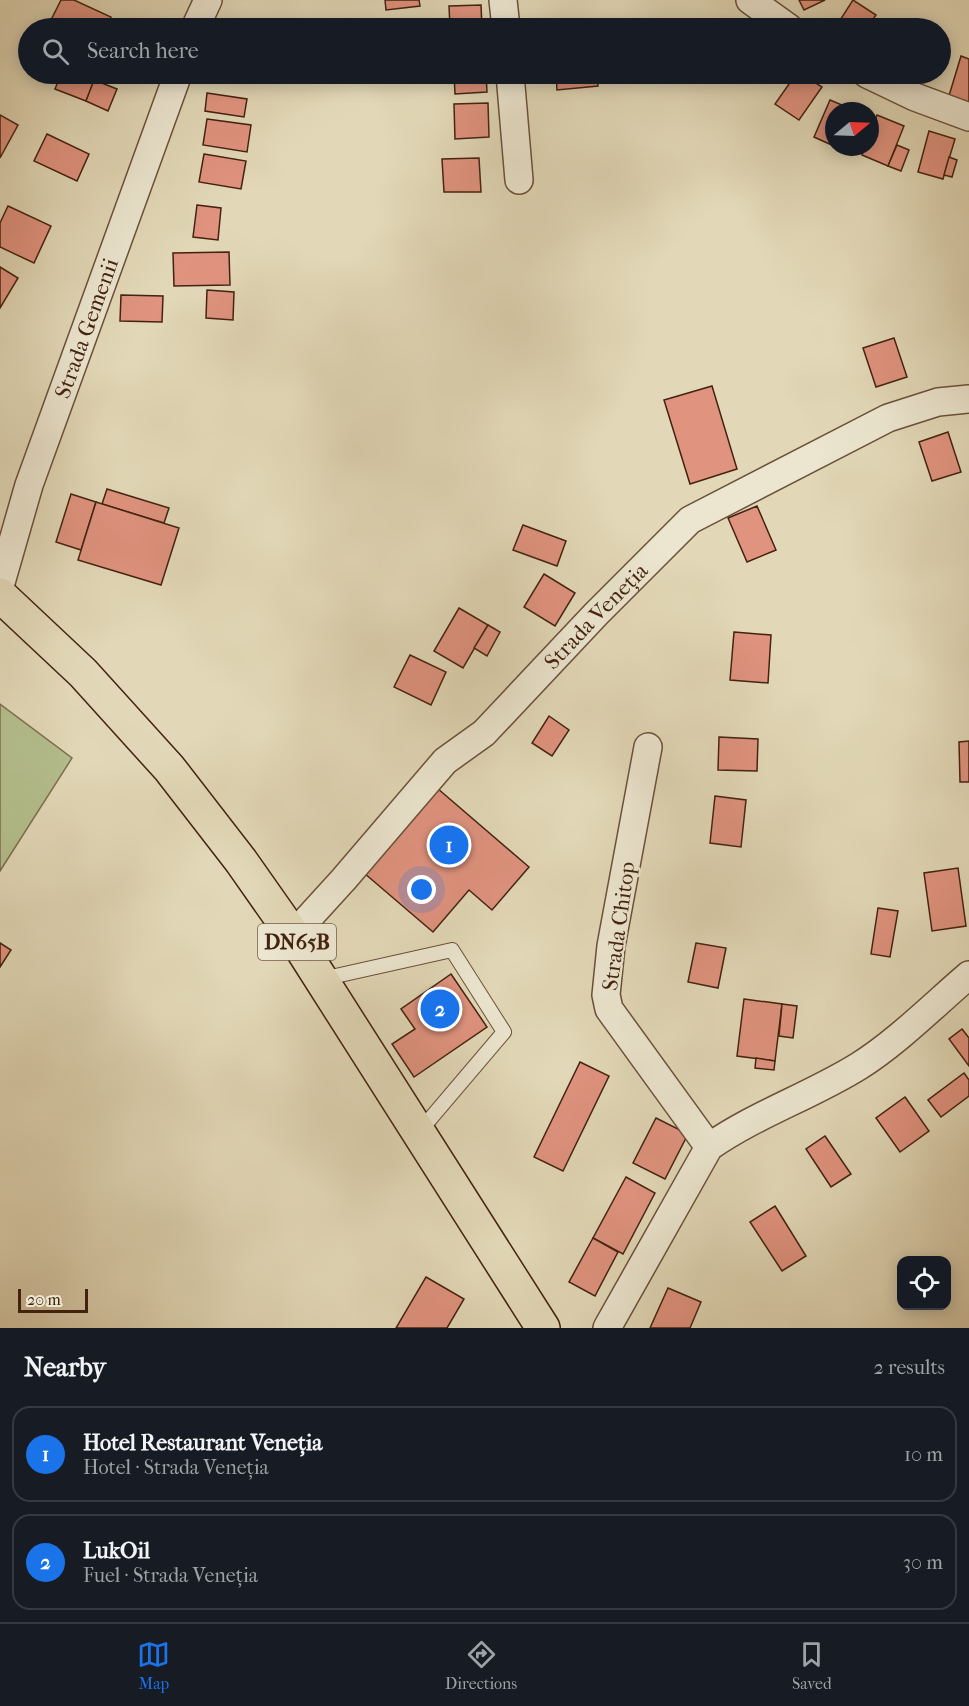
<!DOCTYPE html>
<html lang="en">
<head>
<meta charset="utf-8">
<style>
  body { margin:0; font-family:"IM FELL French Canon",serif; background:#242831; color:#f1f3f6 }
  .controls { position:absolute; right:18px; bottom:18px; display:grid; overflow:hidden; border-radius:12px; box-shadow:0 3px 15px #0003 }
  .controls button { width:54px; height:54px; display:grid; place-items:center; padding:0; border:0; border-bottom:2px solid #363941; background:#171b24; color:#f1f3f6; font:30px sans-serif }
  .compass { position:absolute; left:825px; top:102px; width:54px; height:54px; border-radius:50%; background:#171b24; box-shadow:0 3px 15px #0003; rotate:71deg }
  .scale { position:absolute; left:18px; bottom:15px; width:70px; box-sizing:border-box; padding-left:6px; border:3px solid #432210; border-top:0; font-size:16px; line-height:21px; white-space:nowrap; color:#432210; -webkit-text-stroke:4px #ece6d0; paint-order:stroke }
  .you { position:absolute; left:422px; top:890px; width:21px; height:21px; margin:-15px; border:4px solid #fff; border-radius:50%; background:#1a73e8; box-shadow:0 0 0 9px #1a73e833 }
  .badge { display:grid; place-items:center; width:39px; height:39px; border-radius:50%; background:#1a73e8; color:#fff; font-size:20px; font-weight:700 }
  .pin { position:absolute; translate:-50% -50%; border:3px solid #fff; box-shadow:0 2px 6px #0006 }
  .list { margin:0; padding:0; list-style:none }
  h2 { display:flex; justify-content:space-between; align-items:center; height:78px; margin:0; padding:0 24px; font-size:26px }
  h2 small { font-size:20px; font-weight:400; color:#9ea1a6 }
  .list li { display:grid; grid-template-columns:39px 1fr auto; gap:18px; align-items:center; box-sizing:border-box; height:96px; margin:0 12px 12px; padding:0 12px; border:2px solid #363941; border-radius:18px }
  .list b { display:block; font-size:22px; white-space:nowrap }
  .list p { margin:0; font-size:20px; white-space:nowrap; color:#9ea1a6 }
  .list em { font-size:20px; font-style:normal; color:#9ea1a6 }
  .icon { flex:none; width:33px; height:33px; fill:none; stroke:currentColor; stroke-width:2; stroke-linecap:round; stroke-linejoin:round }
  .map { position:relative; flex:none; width:969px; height:1328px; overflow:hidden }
  .search { position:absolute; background:#171b24; box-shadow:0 3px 15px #0003; left:18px; right:18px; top:18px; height:66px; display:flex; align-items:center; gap:15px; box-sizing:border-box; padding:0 21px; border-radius:33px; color:#9ea1a6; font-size:22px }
  .sheet { height:294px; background:#171b24 }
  nav { display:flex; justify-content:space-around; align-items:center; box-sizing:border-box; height:84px; border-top:2px solid #363941; background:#171b24; font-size:16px; color:#9ea1a6 }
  nav a { display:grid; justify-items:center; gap:3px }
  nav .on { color:#1a73e8 }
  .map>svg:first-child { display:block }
  .green { fill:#b4be8d; stroke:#7c704e; stroke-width:1.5 }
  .building { fill:#e0937f; stroke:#432210; stroke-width:1.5 }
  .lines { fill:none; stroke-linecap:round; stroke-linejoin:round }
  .lane-casing { stroke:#6b503a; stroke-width:16 }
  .street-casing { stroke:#6b503a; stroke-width:30 }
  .primary-casing { stroke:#432210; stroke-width:36 }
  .lane { stroke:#ece6d0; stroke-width:14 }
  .street { stroke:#ece6d0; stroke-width:27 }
  .primary { stroke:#e2d8b7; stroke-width:33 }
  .labels { text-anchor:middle; stroke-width:4.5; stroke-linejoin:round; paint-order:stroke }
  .shield { fill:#ece6d0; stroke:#765d4a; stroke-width:1.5 }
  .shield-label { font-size:21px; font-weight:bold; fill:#432210 }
  .street-label { font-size:22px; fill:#432210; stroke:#ece6d0 }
</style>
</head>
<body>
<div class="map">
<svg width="969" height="1328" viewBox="0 0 969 1328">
  <rect width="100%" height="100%" fill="#e2d8b7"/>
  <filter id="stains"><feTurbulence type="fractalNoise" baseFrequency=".00333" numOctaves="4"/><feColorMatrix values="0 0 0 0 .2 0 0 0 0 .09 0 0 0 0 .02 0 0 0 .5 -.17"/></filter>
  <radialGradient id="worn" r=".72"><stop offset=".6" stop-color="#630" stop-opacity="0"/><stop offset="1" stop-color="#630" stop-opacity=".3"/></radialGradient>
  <path class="green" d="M0 704 72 758 0 871Z"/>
  <g class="building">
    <path d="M61 0H74L111 17 106 28H58L49 24Z"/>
    <path d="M385 0H419L420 6 386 10Z"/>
    <path d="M799 0H825L804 10Z"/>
    <path d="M853 0 876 15 867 28H835Z"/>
    <path d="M481 5 482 28H450L449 6Z"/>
    <path d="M961 56 969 59V105L948 99Z"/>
    <path d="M61 74H97L86 101 55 89Z"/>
    <path d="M244 74H275L246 81Z"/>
    <path d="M454 74H486L487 92 455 94Z"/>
    <path d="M556 74H597L598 86 557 90Z"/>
    <path d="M796 74H802L822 87 799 120 775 104Z"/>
    <path d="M94 80 117 89 108 111 86 101Z"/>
    <path d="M207 93 247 99 244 117 205 111Z"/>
    <path d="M830 100 856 111H834V146L814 137Z"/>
    <path d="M488 103 489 137 455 139 454 104Z"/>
    <path d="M0 115 18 125 0 158Z"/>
    <path d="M877 115 904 126 888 166 862 155 865 147H870V134Z"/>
    <path d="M207 119 251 125 247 152 203 145Z"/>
    <path d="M929 131 955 139 943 179 918 172Z"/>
    <path d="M47 134 89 154 77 181 34 161Z"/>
    <path d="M897 145 909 150 901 171 888 166Z"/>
    <path d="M204 154 246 161 241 189 199 182Z"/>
    <path d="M949 157 957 160 952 177 944 175Z"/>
    <path d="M479 158 481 192H444L442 159Z"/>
    <path d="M197 205 221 208 218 240 193 237Z"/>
    <path d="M8 206 51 226 34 263 0 247V223Z"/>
    <path d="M229 252 230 285 174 286 173 253Z"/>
    <path d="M0 267 18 278 0 308Z"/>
    <path d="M207 290 234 292 233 320 206 318Z"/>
    <path d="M121 295 163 296 162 322 120 321Z"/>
    <path d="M894 338 907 377 876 387 863 348Z"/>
    <path d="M712 386 737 469 690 484 664 400Z"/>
    <path d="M948 432 961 472 932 481 919 442Z"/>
    <path d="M107 489 169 508 164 523 102 504Z"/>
    <path d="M71 494 96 502 81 550 56 542Z"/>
    <path d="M96 502 179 528 161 585 78 560Z"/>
    <path d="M757 506 776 550 747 562 728 518Z"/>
    <path d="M523 525 566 541 557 566 513 550Z"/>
    <path d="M544 574 575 593 555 626 524 607Z"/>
    <path d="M459 608 488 625 463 668 434 651Z"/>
    <path d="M488 625 500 632 487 656 474 648Z"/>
    <path d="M734 632 771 635 768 683 730 680Z"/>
    <path d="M410 655 446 672 431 705 394 687Z"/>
    <path d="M549 716 569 730 552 756 532 743Z"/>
    <path d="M719 737 758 739 757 771 718 770Z"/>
    <path d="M969 741V782H960L959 742Z"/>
    <path d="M437 788 529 867 492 910 469 890 433 932 364 873Z"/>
    <path d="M715 796 746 800 741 847 710 843Z"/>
    <path d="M958 868 966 926 932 931 924 873Z"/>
    <path d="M878 908 898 911 890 957 871 954Z"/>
    <path d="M0 943 11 950 0 967Z"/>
    <path d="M696 943 726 948 718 988 688 982Z"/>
    <path d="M451 974 487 1027 414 1077 392 1044 415 1029 401 1009Z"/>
    <path d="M744 999 782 1004 775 1061 737 1056Z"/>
    <path d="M782 1004 797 1006 793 1038 779 1036Z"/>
    <path d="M962 1029 969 1038V1066L949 1039Z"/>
    <path d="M756 1058 775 1061 774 1070 755 1068Z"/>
    <path d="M580 1062 609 1076 563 1171 534 1157Z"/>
    <path d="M964 1073 969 1080V1096L941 1117 928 1100Z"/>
    <path d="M905 1097 929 1131 900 1152 876 1118Z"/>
    <path d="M656 1118 688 1134 665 1179 633 1163Z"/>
    <path d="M825 1136 851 1174 831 1187 806 1149Z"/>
    <path d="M626 1177 655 1193 623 1254 593 1238Z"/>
    <path d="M775 1206 806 1256 782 1271 750 1222Z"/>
    <path d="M593 1238 618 1252 595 1296 569 1282Z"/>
    <path d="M426 1277 464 1299 447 1328H396Z"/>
    <path d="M668 1288 701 1302 690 1328H650Z"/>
  </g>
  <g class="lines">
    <g class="lane-casing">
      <path id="lane" d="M322 979 452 950 504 1032 419 1132"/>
    </g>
    <g class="street-casing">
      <g id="street">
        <path d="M503 0 506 28"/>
        <path d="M750 0 789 28"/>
        <path d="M195 28 208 0"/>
        <path d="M510 74 519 180"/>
        <path d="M867 74 915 97 969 117"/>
        <path id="s1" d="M0 586 29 485 178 74"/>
        <path d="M648 747 611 946 606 995 609 1009 709 1147"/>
        <path id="s2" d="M293 935 344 879 445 761 484 733 596 614 690 520 888 418 938 402 969 399"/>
        <path d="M607 1328 709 1147C756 1114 811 1096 859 1066 896 1043 935 1004 969 975"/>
      </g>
    </g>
    <g class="primary-casing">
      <path id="primary" d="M0 595 83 673 169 768 241 861 293 935 543 1328"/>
    </g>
    <use href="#lane" class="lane"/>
    <use href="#street" class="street"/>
    <use href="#primary" class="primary"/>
  </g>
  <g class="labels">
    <rect class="shield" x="258" y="924" width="78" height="36" rx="4.5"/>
    <g class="shield-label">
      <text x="297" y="949">DN65B</text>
    </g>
    <g class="street-label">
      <text dy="8" stroke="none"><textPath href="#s1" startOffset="272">Strada Gemenii</textPath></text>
      <text dy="8" stroke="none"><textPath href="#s2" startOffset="441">Strada Veneția</textPath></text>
      <text transform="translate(618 926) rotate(-82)" y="8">Strada Chitop</text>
    </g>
  </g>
  <rect width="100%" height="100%" filter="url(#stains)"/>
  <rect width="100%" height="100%" fill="url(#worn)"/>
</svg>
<div class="controls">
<button><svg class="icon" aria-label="locate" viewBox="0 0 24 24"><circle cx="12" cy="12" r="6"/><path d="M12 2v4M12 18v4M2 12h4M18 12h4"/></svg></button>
</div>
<svg class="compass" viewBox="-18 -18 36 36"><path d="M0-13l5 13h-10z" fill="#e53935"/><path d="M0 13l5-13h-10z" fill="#9ea1a6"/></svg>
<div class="scale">20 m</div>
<div class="you"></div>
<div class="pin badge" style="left:449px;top:845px">1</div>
<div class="pin badge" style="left:440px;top:1009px">2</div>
<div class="search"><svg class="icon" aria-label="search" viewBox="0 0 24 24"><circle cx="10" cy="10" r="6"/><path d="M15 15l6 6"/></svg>Search here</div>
</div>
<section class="sheet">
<h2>Nearby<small>2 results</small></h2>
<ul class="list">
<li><span class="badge">1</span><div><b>Hotel Restaurant Veneția</b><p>Hotel · Strada Veneția</p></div><em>10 m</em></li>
<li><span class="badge">2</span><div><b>LukOil</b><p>Fuel · Strada Veneția</p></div><em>30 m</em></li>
</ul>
</section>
<nav>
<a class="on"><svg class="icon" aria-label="map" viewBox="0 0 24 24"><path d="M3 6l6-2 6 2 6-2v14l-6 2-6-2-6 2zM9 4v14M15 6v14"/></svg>Map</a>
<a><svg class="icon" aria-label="directions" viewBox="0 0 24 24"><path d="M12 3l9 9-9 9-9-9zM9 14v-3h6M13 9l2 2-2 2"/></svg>Directions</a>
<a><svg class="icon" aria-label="saved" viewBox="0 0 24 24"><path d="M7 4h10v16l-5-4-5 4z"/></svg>Saved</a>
</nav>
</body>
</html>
